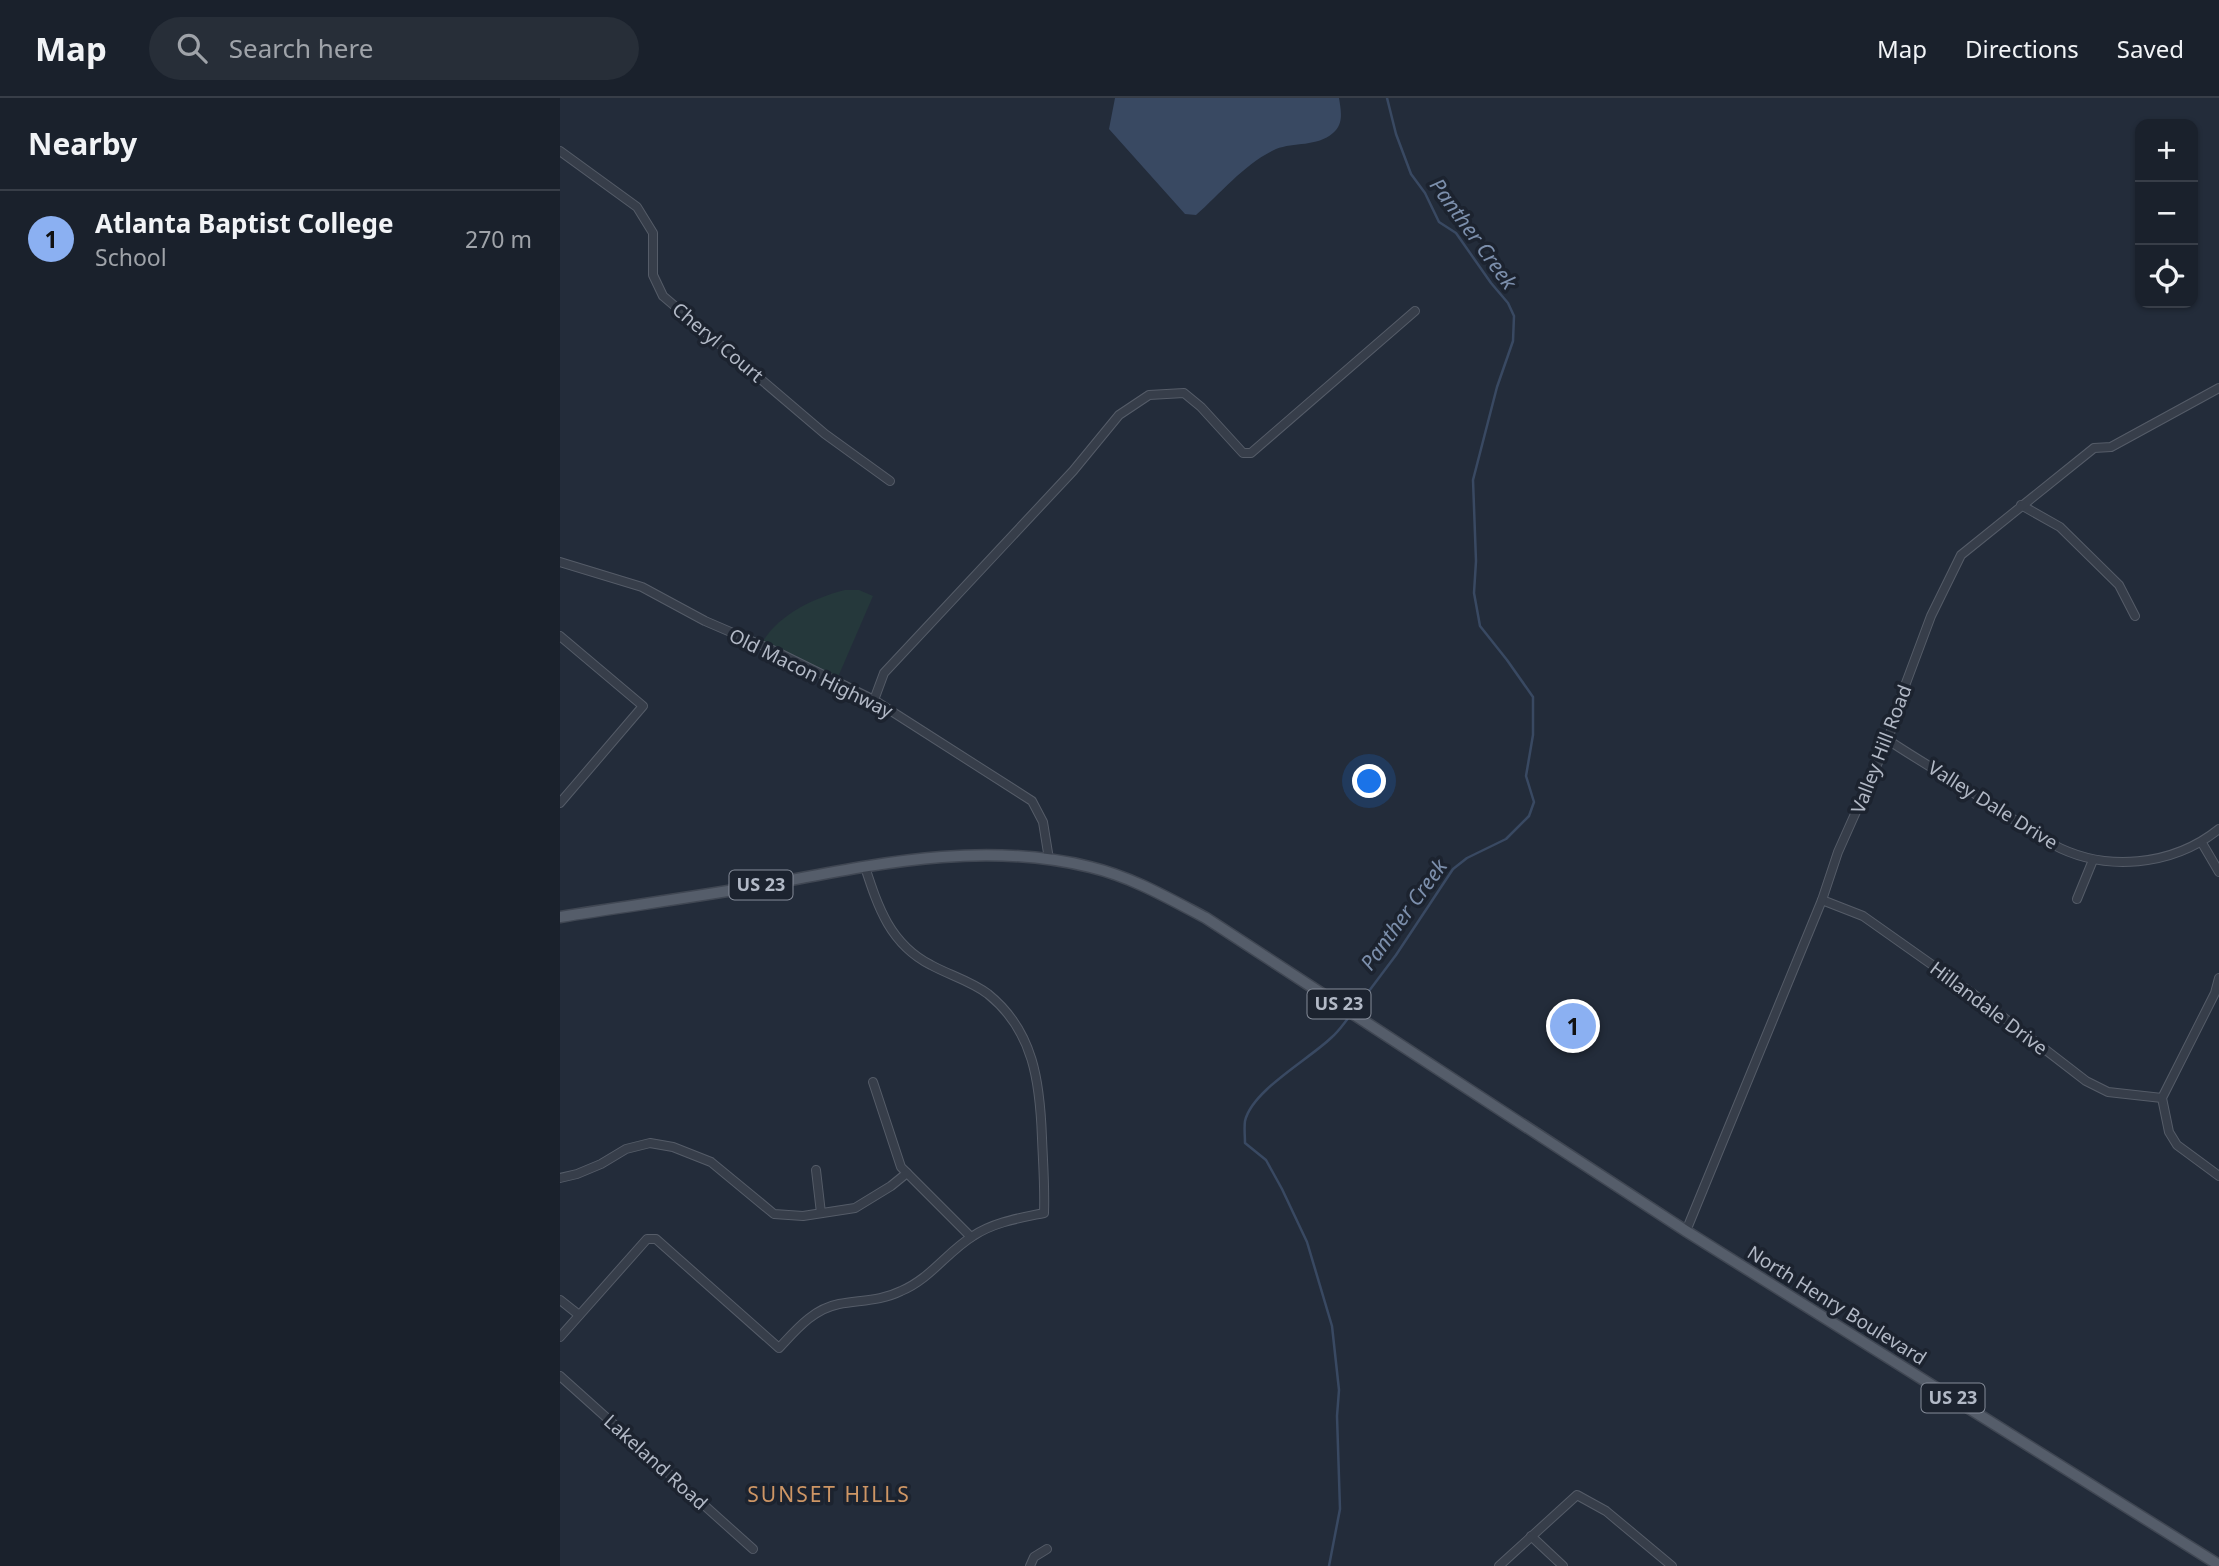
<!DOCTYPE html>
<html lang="en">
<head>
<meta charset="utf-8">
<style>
  body { margin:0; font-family:"Noto Sans",sans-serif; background:#272e38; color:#f1f3f6 }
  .controls { position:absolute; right:21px; top:21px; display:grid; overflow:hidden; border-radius:14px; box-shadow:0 2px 5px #0004 }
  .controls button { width:63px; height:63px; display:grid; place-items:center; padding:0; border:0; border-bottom:2px solid #383e48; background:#1a212c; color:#f1f3f6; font:35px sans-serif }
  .you { position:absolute; left:810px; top:684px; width:24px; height:24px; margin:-18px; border:5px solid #fff; border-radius:50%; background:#1a73e8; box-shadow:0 0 0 10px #1a73e833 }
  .badge { display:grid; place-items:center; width:46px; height:46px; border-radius:50%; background:#8bb0f2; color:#111; font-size:23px; font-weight:700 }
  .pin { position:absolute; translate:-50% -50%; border:4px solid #fff; box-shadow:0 2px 7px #0006 }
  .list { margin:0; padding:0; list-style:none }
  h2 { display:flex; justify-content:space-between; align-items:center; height:91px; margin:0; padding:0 28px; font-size:30px }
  h2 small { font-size:23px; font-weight:400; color:#9fa3a9 }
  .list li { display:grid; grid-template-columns:46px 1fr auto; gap:21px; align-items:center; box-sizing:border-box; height:98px; padding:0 28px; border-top:2px solid #383e48 }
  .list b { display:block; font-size:26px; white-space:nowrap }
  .list p { margin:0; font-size:23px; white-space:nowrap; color:#9fa3a9 }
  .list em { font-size:23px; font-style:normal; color:#9fa3a9 }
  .icon { flex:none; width:38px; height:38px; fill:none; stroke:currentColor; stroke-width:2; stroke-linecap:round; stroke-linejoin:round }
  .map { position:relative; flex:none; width:1659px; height:1468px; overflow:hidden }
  header { display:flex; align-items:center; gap:42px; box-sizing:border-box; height:98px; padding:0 35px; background:#1a212c; border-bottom:2px solid #383e48 }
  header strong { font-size:33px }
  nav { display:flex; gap:38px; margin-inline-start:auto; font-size:24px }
  .search { width:490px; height:63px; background:#272e38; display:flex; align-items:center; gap:18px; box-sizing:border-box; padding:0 24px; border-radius:38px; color:#9fa3a9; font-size:26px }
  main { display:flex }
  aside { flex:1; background:#1a212c }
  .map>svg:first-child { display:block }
  .green { fill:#25383b }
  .water { fill:#394962 }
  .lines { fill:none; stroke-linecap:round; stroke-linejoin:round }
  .stream { stroke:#394962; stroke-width:2.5 }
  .minor-casing { stroke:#555c68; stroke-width:10 }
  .major-casing { stroke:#404753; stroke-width:13 }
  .minor { stroke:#373e4a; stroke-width:8 }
  .major { stroke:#555d6a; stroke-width:10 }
  .labels { text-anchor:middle; stroke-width:7; stroke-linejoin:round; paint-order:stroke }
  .shield { fill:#1c232f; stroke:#858c99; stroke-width:2 }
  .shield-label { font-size:18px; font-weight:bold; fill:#b2b9c6 }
  .street-label { font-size:19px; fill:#b2b9c6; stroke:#1c232f }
  .water-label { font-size:21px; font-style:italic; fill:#7c8fac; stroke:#1c232f }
  .neighbourhood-label { font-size:21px; letter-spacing:2px; fill:#ce9665; stroke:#1c232f }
</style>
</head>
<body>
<header>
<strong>Map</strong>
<div class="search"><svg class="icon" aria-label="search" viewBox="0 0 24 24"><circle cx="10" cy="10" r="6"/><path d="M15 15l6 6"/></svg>Search here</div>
<nav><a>Map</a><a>Directions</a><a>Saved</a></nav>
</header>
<main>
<aside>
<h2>Nearby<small></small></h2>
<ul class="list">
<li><span class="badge">1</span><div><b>Atlanta Baptist College</b><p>School</p></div><em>270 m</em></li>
</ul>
</aside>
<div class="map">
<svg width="1659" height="1468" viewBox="0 0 1659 1468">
  <rect width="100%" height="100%" fill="#232c3a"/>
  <path class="green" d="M285 492H299L313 498 278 579 203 543C221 515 254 500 285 492Z"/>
  <path class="water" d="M555 0H779C781 13 784 26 773 35 757 49 734 44 716 51 685 65 661 95 636 117L625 116 549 31Z"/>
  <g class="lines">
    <g class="stream">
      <path d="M794 913 836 857 893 771 907 760 946 741 969 718 974 704 966 678 973 637V599L947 562 920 528 914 495 916 463 913 382 937 289 953 243 954 218 948 205 931 185 896 135 879 124 865 95 851 76 836 36 827 0"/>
      <path d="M769 1468 780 1411 777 1318 779 1292 772 1228 747 1144 722 1091 706 1062 685 1045C685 1038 684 1030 685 1023 692 992 751 960 772 939 779 933 784 925 790 918"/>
    </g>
    <g class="minor-casing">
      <g id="minor">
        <path d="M0 53 77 109 93 135V177L103 198 265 336 330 383"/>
        <path d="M1461 407 1500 429 1559 487 1575 518"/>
        <path d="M0 464 82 489 145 523 217 554 314 602 472 703 483 724 489 761"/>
        <path d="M0 538 83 608 0 705"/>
        <path d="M314 602 324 575 513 373 559 317 589 297 624 295 641 309 683 355H691L855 213"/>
        <path d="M1328 642C1358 662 1389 680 1420 699 1444 714 1467 732 1492 746 1545 775 1613 768 1659 731"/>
        <path d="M1642 745 1659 774"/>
        <path d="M1517 801 1533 762"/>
        <path d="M1262 802 1303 818 1412 895 1526 983 1548 994 1602 1000"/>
        <path d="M1659 880 1655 895 1602 1000 1609 1034 1617 1047 1659 1078"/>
        <path d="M313 984 341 1069 411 1139"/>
        <path d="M256 1072 261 1115"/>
        <path d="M0 1080 17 1076 41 1066 66 1051 90 1045 113 1049 151 1064 214 1116 243 1118 295 1110 331 1088 347 1075"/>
        <path d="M1126 1133 1262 802 1278 754 1328 642 1343 593 1371 518 1401 457 1534 350 1551 349 1659 290"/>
        <path d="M0 1202 19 1217"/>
        <path d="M0 1239 87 1141H96L219 1250C236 1232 253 1211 279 1206 300 1202 321 1203 341 1193 370 1181 387 1154 413 1138 434 1124 460 1120 484 1115 485 1090 483 1065 482 1040 480 985 474 933 428 896 411 883 389 877 371 867 330 846 318 809 305 769"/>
        <path d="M0 1278 193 1451"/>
        <path d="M971 1438 1003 1468"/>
        <path d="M470 1468 474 1459 487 1451"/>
        <path d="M939 1468 1017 1397 1046 1413 1112 1468"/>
      </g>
    </g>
    <g class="major-casing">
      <path id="major" d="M0 819C68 808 136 799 204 787 313 767 420 742 530 769 572 779 608 800 646 820L1126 1133 1659 1467"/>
    </g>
    <use href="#minor" class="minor"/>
    <use href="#major" class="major"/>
  </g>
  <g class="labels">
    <g class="shield">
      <rect x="169.5" y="772.5" width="63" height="29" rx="5"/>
      <rect x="747.5" y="891.5" width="63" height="29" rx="5"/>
      <rect x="1361.5" y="1285.5" width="63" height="29" rx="5"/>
    </g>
    <g class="shield-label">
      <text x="201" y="793">US 23</text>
      <text x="779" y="912">US 23</text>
      <text x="1393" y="1306">US 23</text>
    </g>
    <g class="street-label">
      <text transform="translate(158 244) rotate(40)" y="7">Cheryl Court</text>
      <text transform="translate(251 575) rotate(26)" y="7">Old Macon Highway</text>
      <text transform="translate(1321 651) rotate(-69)" y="7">Valley Hill Road</text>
      <text transform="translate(1433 707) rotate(32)" y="7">Valley Dale Drive</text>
      <text transform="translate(1429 910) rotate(37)" y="7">Hillandale Drive</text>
      <text transform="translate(1277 1207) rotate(32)" y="7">North Henry Boulevard</text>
      <text transform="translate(96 1364) rotate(42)" y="7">Lakeland Road</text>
    </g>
    <g class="water-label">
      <text transform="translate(913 136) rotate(54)" y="7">Panther Creek</text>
      <text transform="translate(844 817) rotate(-54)" y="7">Panther Creek</text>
    </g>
    <g class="neighbourhood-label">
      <text x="269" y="1404">SUNSET HILLS</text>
    </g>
  </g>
</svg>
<div class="controls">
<button>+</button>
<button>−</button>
<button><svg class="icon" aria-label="locate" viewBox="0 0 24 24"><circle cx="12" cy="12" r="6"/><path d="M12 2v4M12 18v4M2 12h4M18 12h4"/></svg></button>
</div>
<div class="you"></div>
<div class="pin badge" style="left:1013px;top:928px">1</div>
</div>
</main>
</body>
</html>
